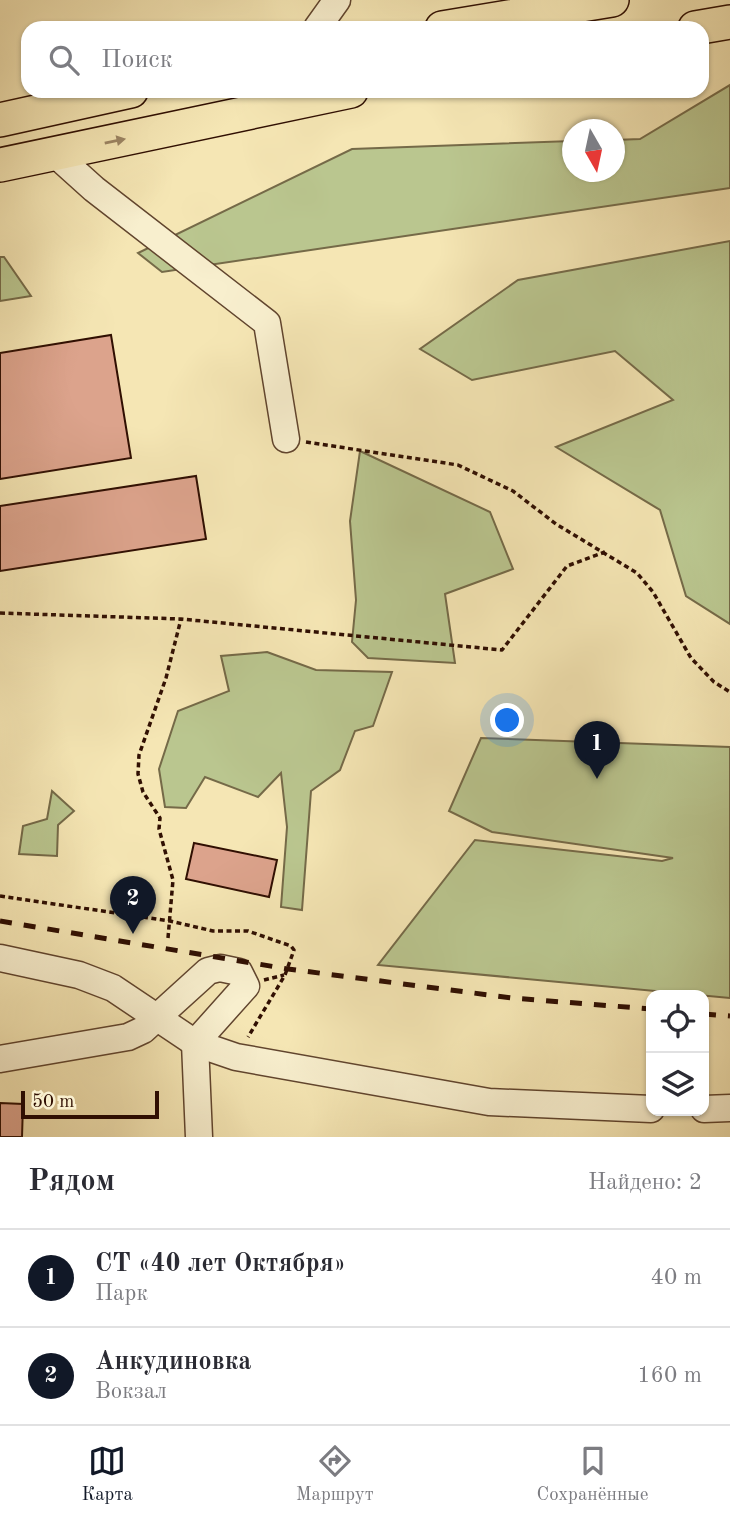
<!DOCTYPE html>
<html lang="ru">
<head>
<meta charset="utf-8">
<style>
  body { margin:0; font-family:"Old Standard TT",serif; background:#f2f2f3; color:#2b2b33 }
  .controls { position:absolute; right:21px; bottom:21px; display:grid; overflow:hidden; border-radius:14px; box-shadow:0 2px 5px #0004 }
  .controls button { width:63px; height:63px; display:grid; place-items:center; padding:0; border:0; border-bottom:2px solid #e1e1e2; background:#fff; color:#2b2b33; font:35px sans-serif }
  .compass { position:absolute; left:562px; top:119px; width:63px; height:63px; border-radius:50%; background:#fff; box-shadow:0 2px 5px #0004; rotate:171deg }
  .scale { position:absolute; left:21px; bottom:18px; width:138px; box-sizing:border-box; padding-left:7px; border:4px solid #300f02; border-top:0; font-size:19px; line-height:24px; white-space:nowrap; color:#300f02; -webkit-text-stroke:5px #f8efce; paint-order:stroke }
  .you { position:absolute; left:508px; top:721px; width:24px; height:24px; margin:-18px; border:5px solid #fff; border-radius:50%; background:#1a73e8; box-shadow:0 0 0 10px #1a73e833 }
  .badge { display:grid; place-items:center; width:46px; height:46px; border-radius:50%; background:#111827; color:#fff; font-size:23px; font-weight:700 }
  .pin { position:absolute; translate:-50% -58px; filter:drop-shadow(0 2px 4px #0008) }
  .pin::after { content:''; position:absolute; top:37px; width:24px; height:21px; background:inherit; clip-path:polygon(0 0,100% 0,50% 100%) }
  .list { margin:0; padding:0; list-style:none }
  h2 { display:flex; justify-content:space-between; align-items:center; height:91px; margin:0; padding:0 28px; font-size:30px }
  h2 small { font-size:23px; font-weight:400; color:#7c7c81 }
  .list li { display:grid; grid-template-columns:46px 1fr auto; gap:21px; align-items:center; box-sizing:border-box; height:98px; padding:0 28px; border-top:2px solid #e1e1e2 }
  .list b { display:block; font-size:26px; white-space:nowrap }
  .list p { margin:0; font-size:23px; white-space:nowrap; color:#7c7c81 }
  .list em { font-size:23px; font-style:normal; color:#7c7c81 }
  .icon { flex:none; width:38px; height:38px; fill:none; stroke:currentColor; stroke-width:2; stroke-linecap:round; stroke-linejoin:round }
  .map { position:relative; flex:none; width:730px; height:1137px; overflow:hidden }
  .search { position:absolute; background:#fff; box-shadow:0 2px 5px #0004; left:21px; right:21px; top:21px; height:77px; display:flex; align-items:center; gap:18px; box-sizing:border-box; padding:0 24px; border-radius:21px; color:#7c7c81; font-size:26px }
  .sheet { height:287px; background:#fff }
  nav { display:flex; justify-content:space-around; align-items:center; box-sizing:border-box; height:98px; border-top:2px solid #e1e1e2; background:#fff; font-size:19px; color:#7c7c81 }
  nav a { display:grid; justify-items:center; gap:4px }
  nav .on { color:#111827 }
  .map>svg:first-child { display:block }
  .green { fill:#bac68f; stroke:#756a48; stroke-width:2 }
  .building { fill:#dca38c; stroke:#300f02; stroke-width:2 }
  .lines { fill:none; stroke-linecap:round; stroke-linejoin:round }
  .minor-casing { stroke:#61452e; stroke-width:29 }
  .major-casing { stroke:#300f02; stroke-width:36 }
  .path { stroke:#300f02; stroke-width:3.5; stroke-dasharray:5 3.5; stroke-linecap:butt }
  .minor { stroke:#f8efce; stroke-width:26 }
  .major { stroke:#f5e6b4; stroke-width:33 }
  .rail { stroke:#300f02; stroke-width:5; stroke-dasharray:12 12; stroke-linecap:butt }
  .oneway { fill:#9c8564 }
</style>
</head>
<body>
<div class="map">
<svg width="730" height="1137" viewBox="0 0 730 1137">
  <rect width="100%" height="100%" fill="#f5e6b4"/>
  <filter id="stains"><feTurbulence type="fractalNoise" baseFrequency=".00286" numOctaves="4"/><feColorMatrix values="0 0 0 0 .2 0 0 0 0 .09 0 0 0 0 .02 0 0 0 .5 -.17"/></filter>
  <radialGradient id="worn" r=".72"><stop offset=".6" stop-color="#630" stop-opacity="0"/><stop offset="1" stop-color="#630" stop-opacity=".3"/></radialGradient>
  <g class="green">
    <path d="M730 85V188L162 272 138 253 352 149 572 141V172H614L615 140 640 139Z"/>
    <path d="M730 241V624L686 596 660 510 556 447 673 400 615 351 472 380 420 349 518 280Z"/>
    <path d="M0 257H4L31 296 0 301Z"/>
    <path d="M360 451 490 512 513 569 445 594 455 663 368 658 352 642 356 600 350 521Z"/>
    <path d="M267 652 316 670 392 672 373 726 355 731 340 770 311 791 302 910 281 907 287 827 281 773 258 797 205 777 186 808 165 807 159 769 178 711 229 691 221 656Z"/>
    <path d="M481 738 730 747V998L378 965 475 840 662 861 673 858 492 832 449 811Z"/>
    <path d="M52 791 74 811 58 825 57 856 19 854 23 826 47 819Z"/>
  </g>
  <g class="building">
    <path d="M111 335 131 458 0 479V353Z"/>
    <path d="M196 476 206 539 0 571V506Z"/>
    <path d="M194 843 277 860 269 897 186 879Z"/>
    <path d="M0 1103 23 1104 22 1137H0Z"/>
  </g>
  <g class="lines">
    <g class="minor-casing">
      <g id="minor">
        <path d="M317 28 337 0"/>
        <path d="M54 153 94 189 267 323 286 439"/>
        <path d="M0 958 79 975 113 988 195 1043 236 1057 489 1102 651 1109"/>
        <path d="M0 1059 128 1037 143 1030 208 971 220 968 239 972 246 986 195 1043 199 1137"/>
        <path d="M704 1109 730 1108"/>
      </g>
    </g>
    <g class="major-casing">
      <g id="major">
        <path d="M442 28 612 0"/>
        <path d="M695 28 730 22"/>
        <path d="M0 120 131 91"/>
        <path d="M0 165 351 91"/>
      </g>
    </g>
    <g class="path">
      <path d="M306 442 458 465 513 491 556 524 637 573 653 592 691 658 714 682 730 692"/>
      <path d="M0 613 181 619 502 650 567 566 605 552"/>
      <path d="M0 896 170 921 213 931H248L291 946 294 950 285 975 248 1037"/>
      <path d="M168 938 173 880 159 829 160 818 143 792 138 774 139 755 166 678 181 619"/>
      <path d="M264 980 284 975"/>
    </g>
    <use href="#minor" class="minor"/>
    <use href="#major" class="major"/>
    <g class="rail">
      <path d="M0 921 288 969 512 998 651 1009"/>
      <path d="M704 1014 730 1016"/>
    </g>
  </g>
  <defs><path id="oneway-solid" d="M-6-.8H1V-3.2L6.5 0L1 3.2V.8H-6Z" transform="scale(1.75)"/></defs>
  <use class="oneway" href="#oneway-solid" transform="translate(115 141) rotate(-12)"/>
  <rect width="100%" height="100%" filter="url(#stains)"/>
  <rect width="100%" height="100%" fill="url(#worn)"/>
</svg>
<div class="controls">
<button><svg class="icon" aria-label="locate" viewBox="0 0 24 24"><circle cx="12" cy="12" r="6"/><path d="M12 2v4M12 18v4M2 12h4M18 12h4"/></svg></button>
<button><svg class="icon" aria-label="layers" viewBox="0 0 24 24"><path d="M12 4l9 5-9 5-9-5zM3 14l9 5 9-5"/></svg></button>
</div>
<svg class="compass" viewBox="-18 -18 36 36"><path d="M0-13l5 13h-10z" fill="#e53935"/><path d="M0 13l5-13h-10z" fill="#7c7c81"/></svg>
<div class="scale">50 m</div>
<div class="you"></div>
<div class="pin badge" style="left:597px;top:779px">1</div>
<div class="pin badge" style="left:133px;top:934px">2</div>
<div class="search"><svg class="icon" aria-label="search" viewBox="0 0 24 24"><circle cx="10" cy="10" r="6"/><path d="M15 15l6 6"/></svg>Поиск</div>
</div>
<section class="sheet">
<h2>Рядом<small>Найдено: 2</small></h2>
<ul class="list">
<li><span class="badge">1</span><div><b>СТ «40 лет Октября»</b><p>Парк</p></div><em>40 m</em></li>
<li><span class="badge">2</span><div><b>Анкудиновка</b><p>Вокзал</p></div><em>160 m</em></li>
</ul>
</section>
<nav>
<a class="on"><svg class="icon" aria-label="map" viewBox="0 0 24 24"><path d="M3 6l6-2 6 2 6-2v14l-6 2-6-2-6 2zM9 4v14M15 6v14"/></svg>Карта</a>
<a><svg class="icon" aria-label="directions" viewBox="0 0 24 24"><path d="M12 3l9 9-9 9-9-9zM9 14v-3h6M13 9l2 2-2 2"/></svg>Маршрут</a>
<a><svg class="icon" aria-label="saved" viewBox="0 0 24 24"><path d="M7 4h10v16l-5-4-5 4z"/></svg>Сохранённые</a>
</nav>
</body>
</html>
